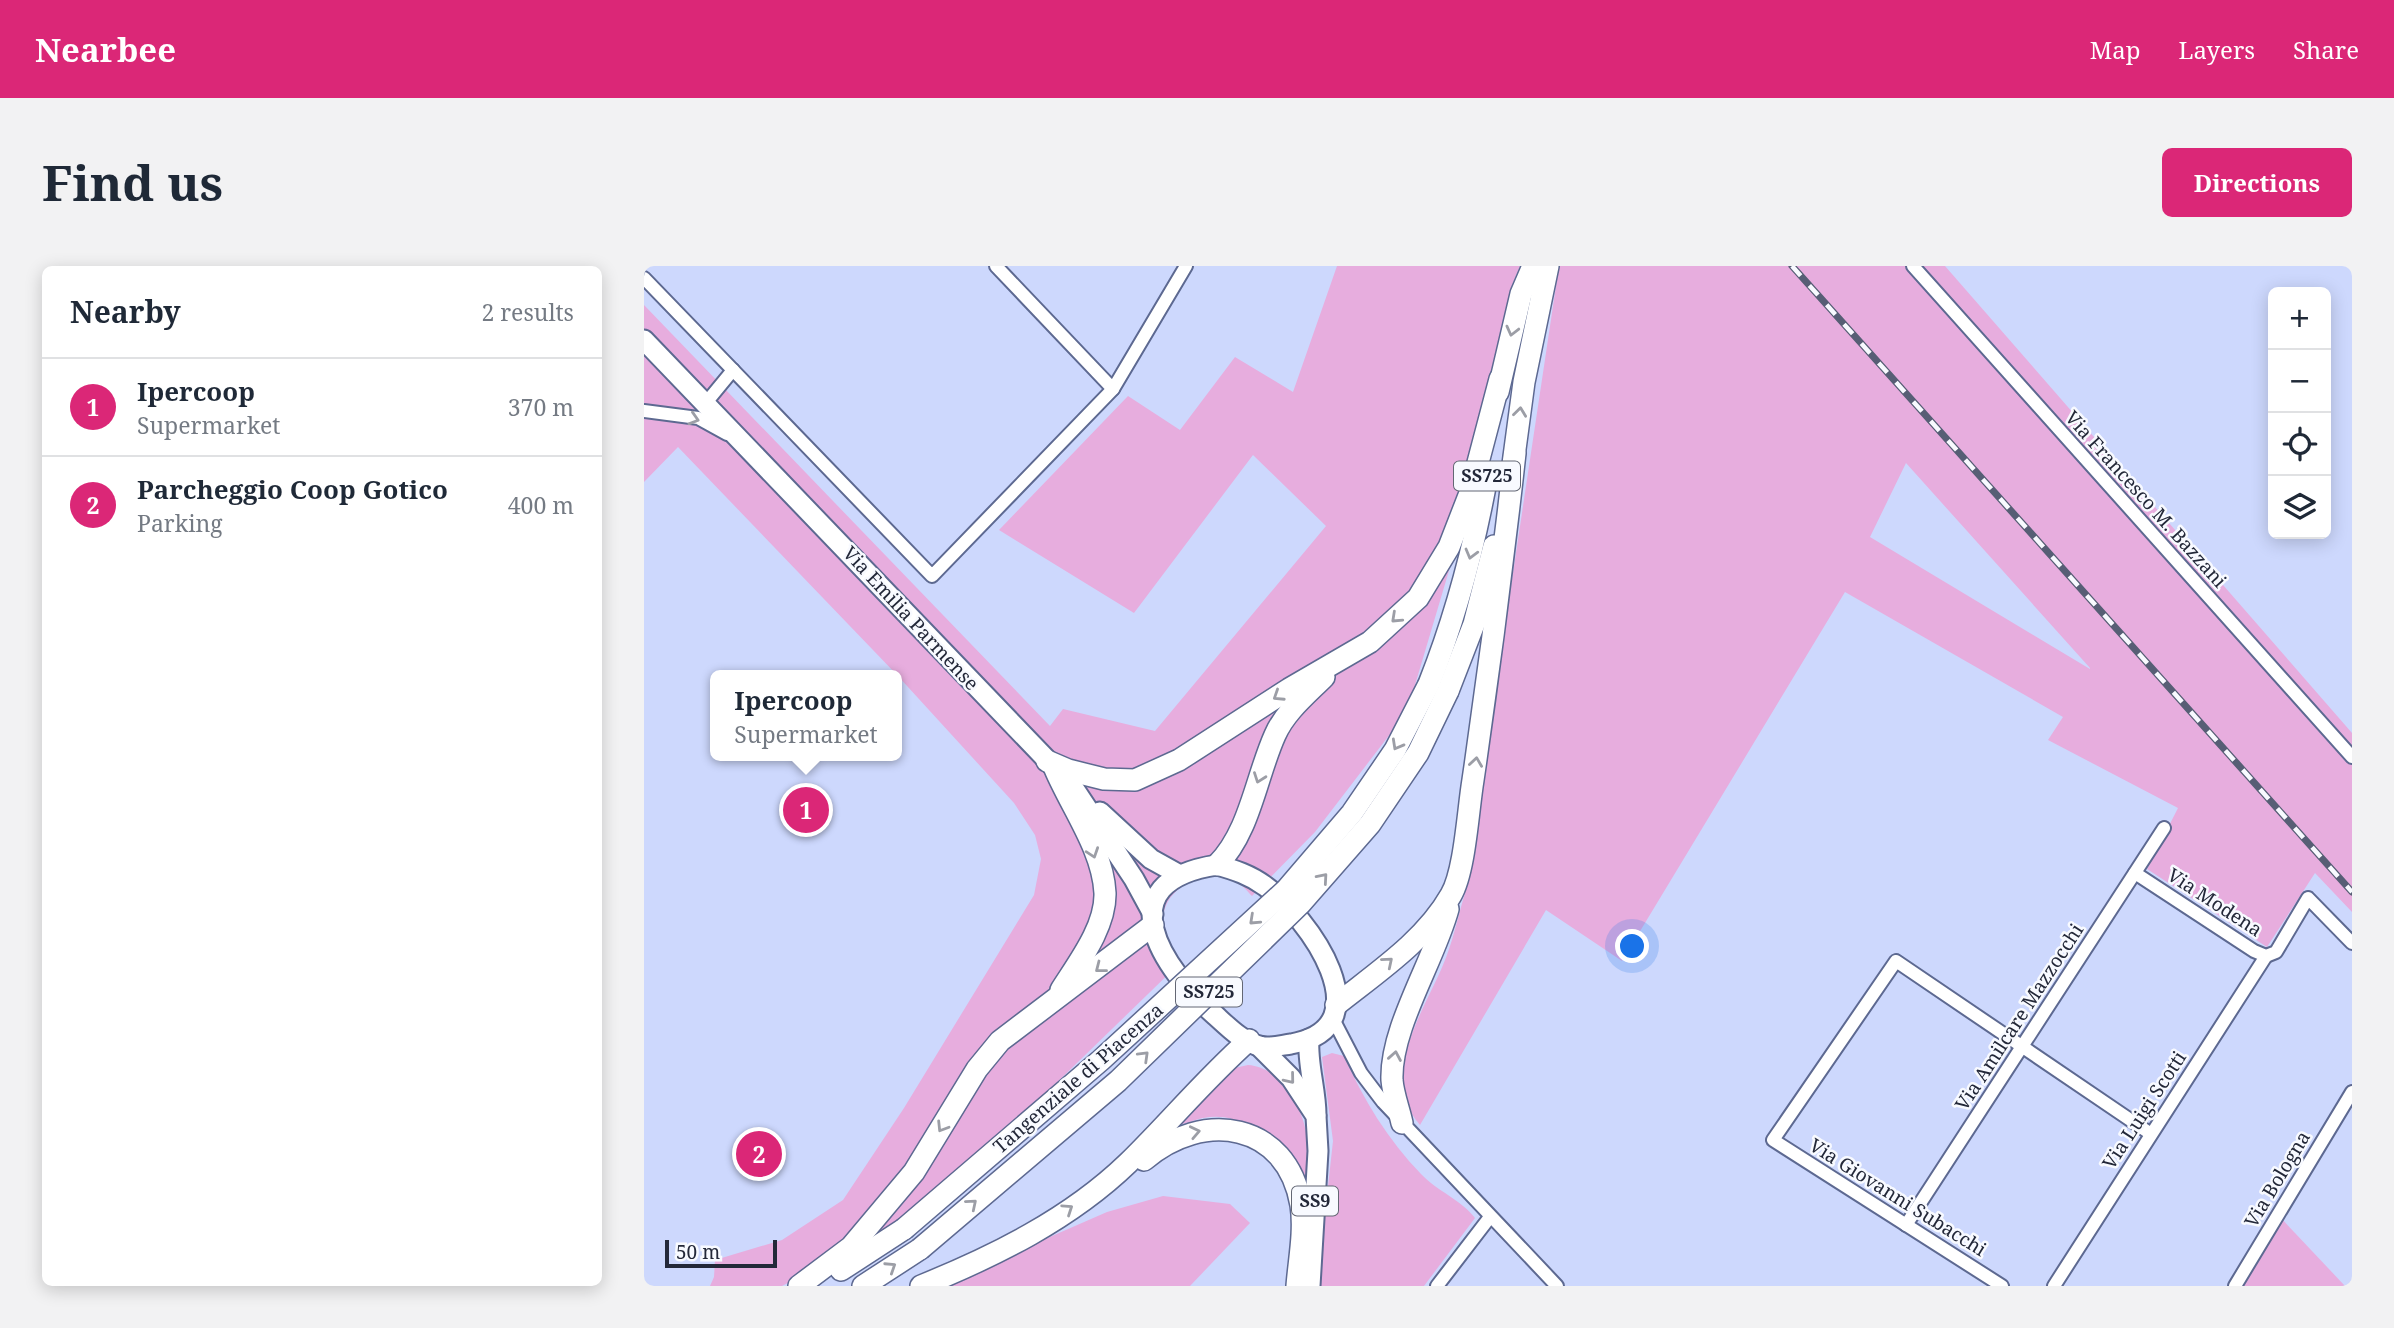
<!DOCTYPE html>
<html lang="en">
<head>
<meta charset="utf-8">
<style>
  body { margin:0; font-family:"Noto Serif",serif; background:#f2f2f3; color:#1f2937 }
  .controls { position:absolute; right:21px; top:21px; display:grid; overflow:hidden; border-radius:10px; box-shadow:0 4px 18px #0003 }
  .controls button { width:63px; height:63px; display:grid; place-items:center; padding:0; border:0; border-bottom:2px solid #e0e1e3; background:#fff; color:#1f2937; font:35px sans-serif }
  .scale { position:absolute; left:21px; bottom:18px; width:112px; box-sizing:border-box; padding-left:7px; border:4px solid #232839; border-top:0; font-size:19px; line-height:24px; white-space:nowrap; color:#232839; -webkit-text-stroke:5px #f8faff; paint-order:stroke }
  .you { position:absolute; left:989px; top:681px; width:24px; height:24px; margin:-18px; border:5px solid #fff; border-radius:50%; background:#1a73e8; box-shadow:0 0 0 10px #1a73e833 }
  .badge { display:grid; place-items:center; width:46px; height:46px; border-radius:50%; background:#db2777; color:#fff; font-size:23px; font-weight:700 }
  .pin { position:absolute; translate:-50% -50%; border:4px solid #fff; box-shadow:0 2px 7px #0006 }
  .popup { position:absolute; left:66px; top:404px; width:192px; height:91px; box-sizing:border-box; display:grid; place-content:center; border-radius:10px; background:#fff; filter:drop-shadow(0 2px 5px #0005); font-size:23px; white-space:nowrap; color:#747a83 }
  .popup b { font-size:26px; color:#1f2937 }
  .popup::after { content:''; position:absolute; left:50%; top:100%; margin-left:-14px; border:14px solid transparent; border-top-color:#fff }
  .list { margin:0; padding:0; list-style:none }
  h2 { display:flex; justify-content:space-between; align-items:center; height:91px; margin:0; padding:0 28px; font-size:30px }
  h2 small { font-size:23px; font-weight:400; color:#747a83 }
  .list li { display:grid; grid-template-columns:46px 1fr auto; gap:21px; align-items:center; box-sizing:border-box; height:98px; padding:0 28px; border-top:2px solid #e0e1e3 }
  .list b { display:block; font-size:26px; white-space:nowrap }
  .list p { margin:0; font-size:23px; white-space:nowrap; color:#747a83 }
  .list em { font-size:23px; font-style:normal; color:#747a83 }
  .icon { flex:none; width:38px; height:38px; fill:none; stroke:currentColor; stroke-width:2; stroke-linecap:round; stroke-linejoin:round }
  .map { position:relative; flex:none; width:1708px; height:1020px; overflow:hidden; border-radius:10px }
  header { display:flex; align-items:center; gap:42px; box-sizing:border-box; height:98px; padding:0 35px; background:#db2777; color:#fff }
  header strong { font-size:33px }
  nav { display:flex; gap:38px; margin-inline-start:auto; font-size:24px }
  .intro { display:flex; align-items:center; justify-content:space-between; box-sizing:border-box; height:168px; padding:0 42px }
  h1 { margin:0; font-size:49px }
  .button { padding:18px 32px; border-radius:10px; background:#db2777; color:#fff; font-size:24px; font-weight:700 }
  main { display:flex; gap:42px; padding:0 42px }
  aside { flex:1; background:#fff; border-radius:10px; box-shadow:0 4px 18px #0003 }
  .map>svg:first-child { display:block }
  .green { fill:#e7adde; fill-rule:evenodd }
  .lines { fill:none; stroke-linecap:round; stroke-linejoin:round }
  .minor-casing { stroke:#5d6991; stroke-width:16 }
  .primary-casing { stroke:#5d6991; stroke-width:23 }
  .trunk-casing { stroke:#5d6991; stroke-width:24 }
  .minor { stroke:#fff; stroke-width:12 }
  .primary { stroke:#fff; stroke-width:19 }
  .trunk { stroke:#fff; stroke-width:21 }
  .rail-casing { stroke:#575e75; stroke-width:7 }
  .rail { stroke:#f8faff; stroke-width:4.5; stroke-dasharray:13; stroke-linecap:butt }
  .trunk-bridge-casing { stroke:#5d6991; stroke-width:24; stroke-linecap:butt }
  .trunk-bridge { stroke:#fff; stroke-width:21 }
  .oneway { stroke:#9c9ea6 }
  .labels { text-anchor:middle; stroke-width:5; stroke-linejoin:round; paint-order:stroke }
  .shield { fill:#f8faff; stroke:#636774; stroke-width:2 }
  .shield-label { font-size:18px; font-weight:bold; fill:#232839 }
  .street-label { font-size:19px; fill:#232839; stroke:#f8faff }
</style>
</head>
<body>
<header>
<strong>Nearbee</strong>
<nav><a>Map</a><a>Layers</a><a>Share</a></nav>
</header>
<div class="intro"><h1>Find us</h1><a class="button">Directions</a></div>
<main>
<aside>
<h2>Nearby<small>2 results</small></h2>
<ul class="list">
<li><span class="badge">1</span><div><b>Ipercoop</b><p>Supermarket</p></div><em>370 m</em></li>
<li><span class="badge">2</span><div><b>Parcheggio Coop Gotico</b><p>Parking</p></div><em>400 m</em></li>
</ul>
</aside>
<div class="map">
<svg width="1708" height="1020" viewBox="0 0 1708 1020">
  <rect width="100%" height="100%" fill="#cdd8fd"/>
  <g class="green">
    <path d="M693 0H876L868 19 823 244 763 446 671 566 608 630C602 624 595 615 587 612 559 603 518 622 519 656 519 671 528 686 537 696L300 926 225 975 138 1020H66L70 1011 71 994 138 974 199 934 260 842 390 629 397 593 391 569 370 537 253 409 34 181 0 216V39L406 460 419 443 511 465 682 260 609 189 490 347 355 264 484 130 536 164 591 91 649 126Z"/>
    <path d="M915 0H1301L1708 467V646L1671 607 1623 681 1503 603 1534 542 1404 474 1419 451 1201 326 978 695 902 644 776 859C734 811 779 747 799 699 809 676 814 650 821 627ZM1262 197 1446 402V403L1226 271Z"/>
    <path d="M688 787 700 790C719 833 744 874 777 908 793 925 816 933 831 952L780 1020H673L689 875 678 791Z"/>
    <path d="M604 799C649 802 674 872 661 911L657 912C631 883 605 843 559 852 550 854 542 858 532 859L586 803Z"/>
    <path d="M519 930 586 938 606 957 546 1020H294L463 946Z"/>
    <path d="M1635 950 1701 1020H1591Z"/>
  </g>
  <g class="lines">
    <g class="minor-casing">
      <g id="minor">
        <path d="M352 0 469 123"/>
        <path d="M1269 0 1708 491"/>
        <path d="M0 12 288 310 469 123 542 0"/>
        <path d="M61 138 89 104"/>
        <path d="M0 145 54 152 83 168"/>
        <path d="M1491 607 1610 685 1622 690 1632 686 1664 632 1708 677"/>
        <path d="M688 751 717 807 739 836 913 1020"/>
        <path d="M1262 959 1520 562"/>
        <path d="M793 1020 846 951"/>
        <path d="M1358 1020 1129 874 1252 695 1507 868"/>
        <path d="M1410 1020 1622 690"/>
        <path d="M1591 1020 1708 826"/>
      </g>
    </g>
    <g class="primary-casing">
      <g id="primary">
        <path d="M0 74 429 521 490 613 509 648"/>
        <path d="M456 546 507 593 534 608"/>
        <path d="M573 599C591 604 606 609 621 620 664 650 743 761 647 778 638 779 625 783 616 780 600 777 584 761 572 750 518 703 460 616 573 599Z"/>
        <path d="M665 773C663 798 672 823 672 849"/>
        <path d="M616 781 647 812 672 850 674 885 666 1020"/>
      </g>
    </g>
    <g class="trunk-casing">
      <g id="trunk">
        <path d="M854 126 877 28 889 0"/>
        <path d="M869 198 880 116 904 0"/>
        <path d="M785 418C812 350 830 282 843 210"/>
        <path d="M804 425 830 358 850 280"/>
        <path d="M403 495 424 504 460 513 491 514 535 494 645 423 726 376 774 332 805 281 826 227 856 113"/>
        <path d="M411 503C427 541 459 584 461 627 462 661 434 697 417 724"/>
        <path d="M573 599C606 566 612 511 631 469 641 446 662 429 680 411"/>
        <path d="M692 739C732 707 781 675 807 629 821 605 824 544 829 514 845 405 859 296 871 187"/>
        <path d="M758 857C755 843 749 828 748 814 746 762 790 695 804 643"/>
        <path d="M500 894C559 843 643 856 657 939 661 965 655 994 653 1020"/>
        <path d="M197 1004 260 963"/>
        <path d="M155 1020 207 981 270 906 333 803 356 775 509 659"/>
        <path d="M219 1020 276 983"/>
        <path d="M277 1020C351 990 426 953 484 897 525 857 561 813 605 774"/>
      </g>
    </g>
    <use href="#minor" class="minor"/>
    <use href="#primary" class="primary"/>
    <use href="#trunk" class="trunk"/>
    <g class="rail-casing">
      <path id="rail" d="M1148 0 1708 626"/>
    </g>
    <use href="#rail" class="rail"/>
    <g class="trunk-bridge-casing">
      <g id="trunk-bridge">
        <path d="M260 963 457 794 642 624 708 547 751 484 785 418"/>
        <path d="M276 983 474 815 656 638 726 558 774 487 804 425"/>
      </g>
    </g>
    <use href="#trunk-bridge" class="trunk-bridge"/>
  </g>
  <defs><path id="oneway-chevron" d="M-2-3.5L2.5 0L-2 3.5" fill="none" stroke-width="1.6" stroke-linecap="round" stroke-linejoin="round" transform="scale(1.75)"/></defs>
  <g class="oneway">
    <use href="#oneway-chevron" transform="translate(868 65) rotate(104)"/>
    <use href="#oneway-chevron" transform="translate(876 146) rotate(-83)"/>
    <use href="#oneway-chevron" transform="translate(50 153) rotate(17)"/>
    <use href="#oneway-chevron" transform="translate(827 288) rotate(105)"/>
    <use href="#oneway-chevron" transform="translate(752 352) rotate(137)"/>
    <use href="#oneway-chevron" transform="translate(634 430) rotate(147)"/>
    <use href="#oneway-chevron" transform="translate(753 479) rotate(119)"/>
    <use href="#oneway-chevron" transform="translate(832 496) rotate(-82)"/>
    <use href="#oneway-chevron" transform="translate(615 512) rotate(110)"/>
    <use href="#oneway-chevron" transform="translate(449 587) rotate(71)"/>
    <use href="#oneway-chevron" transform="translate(679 612) rotate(-49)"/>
    <use href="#oneway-chevron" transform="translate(610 654) rotate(137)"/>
    <use href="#oneway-chevron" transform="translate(744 696) rotate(-40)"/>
    <use href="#oneway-chevron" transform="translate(456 702) rotate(142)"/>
    <use href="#oneway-chevron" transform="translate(500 790) rotate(-44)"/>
    <use href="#oneway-chevron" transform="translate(751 790) rotate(-80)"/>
    <use href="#oneway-chevron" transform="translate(646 813) rotate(51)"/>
    <use href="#oneway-chevron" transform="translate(298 861) rotate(122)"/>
    <use href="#oneway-chevron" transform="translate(551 866) rotate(-12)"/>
    <use href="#oneway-chevron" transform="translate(328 938) rotate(-40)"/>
    <use href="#oneway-chevron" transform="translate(424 943) rotate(-34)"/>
    <use href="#oneway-chevron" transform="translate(247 1001) rotate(-33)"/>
  </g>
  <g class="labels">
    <g class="shield">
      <rect x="810" y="195.5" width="66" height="29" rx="5"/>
      <rect x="532" y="711.5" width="66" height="29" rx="5"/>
      <rect x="648" y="920.5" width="46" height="29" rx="5"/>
    </g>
    <g class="shield-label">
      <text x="843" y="216">SS725</text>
      <text x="565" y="732">SS725</text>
      <text x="671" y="941">SS9</text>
    </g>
    <g class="street-label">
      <text transform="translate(1502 233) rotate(48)" y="7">Via Francesco M. Bazzani</text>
      <text transform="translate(267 352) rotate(47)" y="7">Via Emilia Parmense</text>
      <text transform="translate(1571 636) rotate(33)" y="7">Via Modena</text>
      <text transform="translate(1375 751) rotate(-57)" y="7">Via Amilcare Mazzocchi</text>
      <text transform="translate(434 812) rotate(-41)" y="7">Tangenziale di Piacenza</text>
      <text transform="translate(1500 844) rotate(-57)" y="7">Via Luigi Scotti</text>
      <text transform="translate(1633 913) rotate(-59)" y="7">Via Bologna</text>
      <text transform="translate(1254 931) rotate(32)" y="7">Via Giovanni Subacchi</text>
    </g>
  </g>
</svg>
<div class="controls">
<button>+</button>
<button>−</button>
<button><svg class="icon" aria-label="locate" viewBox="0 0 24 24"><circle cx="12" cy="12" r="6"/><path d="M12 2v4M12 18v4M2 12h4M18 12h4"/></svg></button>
<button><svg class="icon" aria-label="layers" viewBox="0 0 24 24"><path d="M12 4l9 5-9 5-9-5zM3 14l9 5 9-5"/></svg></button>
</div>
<div class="scale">50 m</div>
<div class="you"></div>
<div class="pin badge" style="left:162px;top:544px">1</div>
<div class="popup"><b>Ipercoop</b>Supermarket</div>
<div class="pin badge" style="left:115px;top:888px">2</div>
</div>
</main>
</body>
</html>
